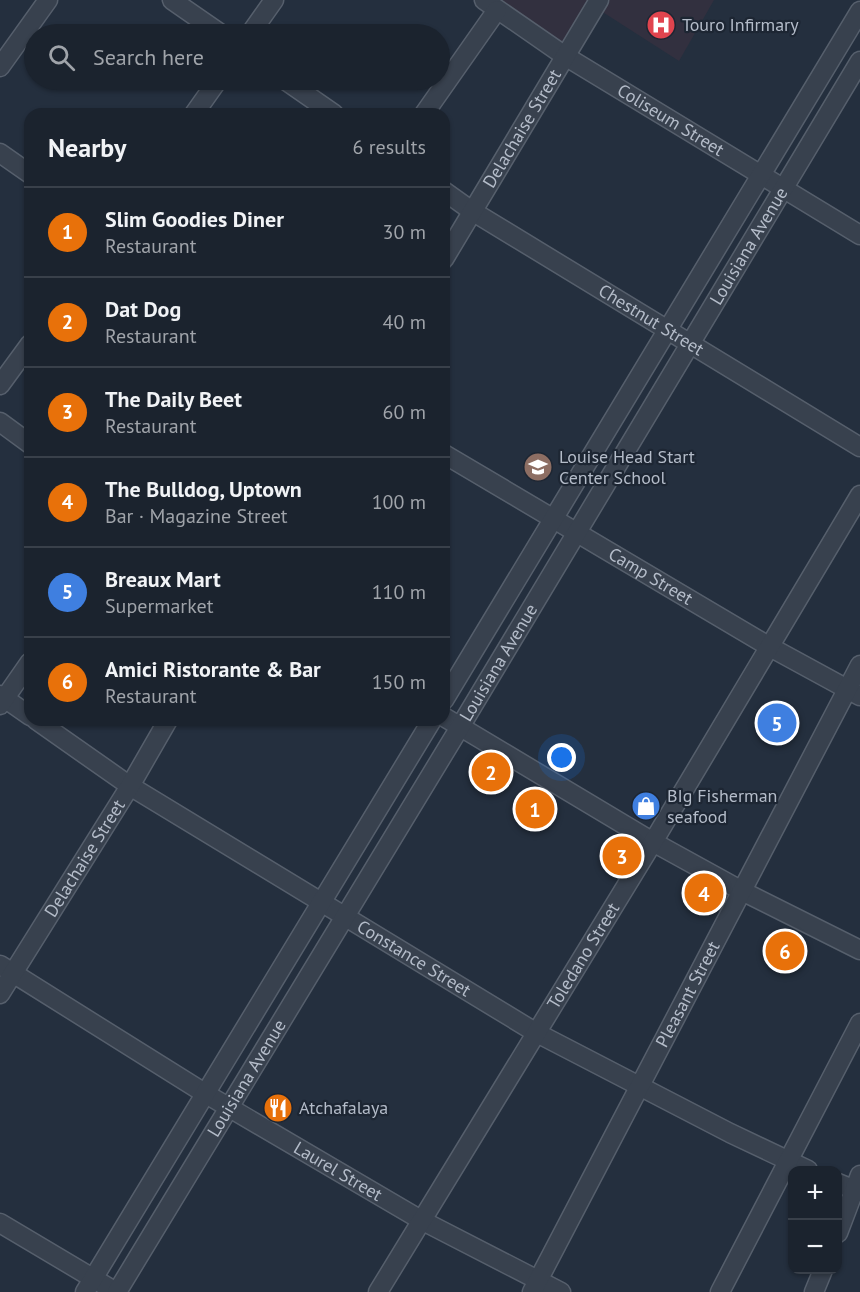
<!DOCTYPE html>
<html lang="en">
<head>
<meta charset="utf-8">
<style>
  body { margin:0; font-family:"PT Sans",sans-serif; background:#242b36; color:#f1f3f6 }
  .controls { position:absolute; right:18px; bottom:18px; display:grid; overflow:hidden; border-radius:12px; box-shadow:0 2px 4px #0004 }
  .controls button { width:54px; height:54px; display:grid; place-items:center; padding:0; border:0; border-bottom:2px solid #39404a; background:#1b232e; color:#f1f3f6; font:30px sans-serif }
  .you { position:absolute; left:562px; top:758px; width:21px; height:21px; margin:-15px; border:4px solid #fff; border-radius:50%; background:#1a73e8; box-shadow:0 0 0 9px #1a73e833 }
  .badge { display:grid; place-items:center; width:39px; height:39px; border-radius:50%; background:#8ab4f8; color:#fff; font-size:20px; font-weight:700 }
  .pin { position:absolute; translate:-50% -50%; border:3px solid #fff; box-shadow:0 2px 6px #0006 }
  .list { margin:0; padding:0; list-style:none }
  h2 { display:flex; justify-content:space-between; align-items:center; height:78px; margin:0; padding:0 24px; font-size:26px }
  h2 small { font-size:20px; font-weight:400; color:#a0a4aa }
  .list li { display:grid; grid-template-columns:39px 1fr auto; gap:18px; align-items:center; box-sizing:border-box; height:90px; padding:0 24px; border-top:2px solid #39404a }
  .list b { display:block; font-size:22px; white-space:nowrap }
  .list p { margin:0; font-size:20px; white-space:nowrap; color:#a0a4aa }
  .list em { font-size:20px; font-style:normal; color:#a0a4aa }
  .icon { flex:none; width:33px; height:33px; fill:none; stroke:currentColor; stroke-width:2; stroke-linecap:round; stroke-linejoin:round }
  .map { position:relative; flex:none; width:860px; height:1292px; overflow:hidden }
  .search { position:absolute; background:#1b232e; box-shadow:0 2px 4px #0004; left:24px; top:24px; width:426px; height:66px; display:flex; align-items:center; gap:15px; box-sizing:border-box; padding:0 21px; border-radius:33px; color:#a0a4aa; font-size:22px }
  .panel { position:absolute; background:#1b232e; box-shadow:0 2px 4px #0004; left:24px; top:108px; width:426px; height:618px; border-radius:18px }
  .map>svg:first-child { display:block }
  .medical { fill:#32303f }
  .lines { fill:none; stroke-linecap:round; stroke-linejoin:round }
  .minor-casing { stroke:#565f6c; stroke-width:21 }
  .minor { stroke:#38414e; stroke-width:18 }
  .labels { text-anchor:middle; stroke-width:4.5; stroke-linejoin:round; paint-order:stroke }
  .poi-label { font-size:18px; fill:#b4bcc9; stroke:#1d2633; text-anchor:start }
  .street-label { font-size:18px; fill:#b4bcc9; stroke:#1d2633 }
</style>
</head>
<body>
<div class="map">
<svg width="860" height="1292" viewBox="0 0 860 1292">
  <rect width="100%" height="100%" fill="#242f3e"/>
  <path class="medical" d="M497 0H714L679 61 587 2 562 42Z"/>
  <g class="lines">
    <g class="minor-casing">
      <g id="minor">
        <path d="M172 0 221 34"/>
        <path id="s1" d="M484 0 565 56 860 235"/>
        <path d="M250 34 274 0"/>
        <path d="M0 67 48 0"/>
        <path d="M285 80 334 114"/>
        <path d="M194 114 218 80"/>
        <path d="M424 114 497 10"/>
        <path d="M0 153 30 174"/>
        <path id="s2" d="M444 191 472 211 860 447"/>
        <path id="s3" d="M444 259 599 0"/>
        <path d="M0 385 30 344"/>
        <path d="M0 422 30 444"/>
        <path id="s4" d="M444 454 770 647 860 696"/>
        <path d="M0 695 30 716"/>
        <path d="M444 700 860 11"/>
        <path d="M0 705 30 662"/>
        <path d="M444 717 653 842 742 891 860 950"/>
        <path id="s5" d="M36 720 130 786 535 1032 730 1133 808 1170"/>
        <path id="s6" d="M0 965 206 1094 421 1220 561 1292"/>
        <path id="s7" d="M0 994 130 786 168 720"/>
        <path d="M838 1183 860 1192"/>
        <path d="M0 1223 116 1292"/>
        <path d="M838 1233 860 1175"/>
        <path d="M85 1292 432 720"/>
        <path id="s8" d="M117 1292 460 727 860 61"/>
        <path id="s9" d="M378 1292 653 842 860 495"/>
        <path id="s10" d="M532 1292 860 665"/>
        <path d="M720 1292 860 1023"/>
        <path d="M814 1292 823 1270"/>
      </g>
    </g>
    <use href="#minor" class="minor"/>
  </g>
  <defs>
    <g id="hospital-disc" transform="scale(1.5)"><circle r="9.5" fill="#e0444e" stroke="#1d2633"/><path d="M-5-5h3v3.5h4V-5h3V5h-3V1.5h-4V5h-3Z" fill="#fff"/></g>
    <g id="school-disc" transform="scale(1.5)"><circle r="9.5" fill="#8d6e63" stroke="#1d2633"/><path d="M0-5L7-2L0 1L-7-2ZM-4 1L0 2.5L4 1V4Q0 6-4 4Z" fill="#fff"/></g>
    <g id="shop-disc" transform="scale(1.5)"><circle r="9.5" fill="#3f7fe0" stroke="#1d2633"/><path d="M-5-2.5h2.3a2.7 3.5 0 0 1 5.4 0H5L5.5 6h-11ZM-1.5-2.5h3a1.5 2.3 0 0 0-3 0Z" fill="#fff"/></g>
    <g id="restaurant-disc" transform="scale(1.5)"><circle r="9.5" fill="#e8710a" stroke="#1d2633"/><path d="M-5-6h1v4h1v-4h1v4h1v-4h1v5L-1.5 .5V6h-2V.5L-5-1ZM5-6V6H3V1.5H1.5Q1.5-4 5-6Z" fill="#fff"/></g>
  </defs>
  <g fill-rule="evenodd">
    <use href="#hospital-disc" x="661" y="25"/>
    <use href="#school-disc" x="538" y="467"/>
    <use href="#shop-disc" x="646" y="806"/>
    <use href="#restaurant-disc" x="278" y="1108"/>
  </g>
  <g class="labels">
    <g class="poi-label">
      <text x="682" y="31">Touro Infirmary</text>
      <text x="559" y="463">Louise Head Start<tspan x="559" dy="21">Center School</tspan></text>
      <text x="667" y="802">BIg Fisherman<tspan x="667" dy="21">seafood</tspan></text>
      <text x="299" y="1114">Atchafalaya</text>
    </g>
    <g class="street-label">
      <text dy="6" stroke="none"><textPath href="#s1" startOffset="222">Coliseum Street</textPath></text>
      <text dy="6" stroke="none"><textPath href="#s3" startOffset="152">Delachaise Street</textPath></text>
      <text dy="6" stroke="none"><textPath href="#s8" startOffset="1222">Louisiana Avenue</textPath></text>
      <text dy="6" stroke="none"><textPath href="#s2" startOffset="244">Chestnut Street</textPath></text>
      <text dy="6" stroke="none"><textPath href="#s4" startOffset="240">Camp Street</textPath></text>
      <text dy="6" stroke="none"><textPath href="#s8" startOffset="736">Louisiana Avenue</textPath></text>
      <text dy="6" stroke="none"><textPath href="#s7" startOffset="160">Delachaise Street</textPath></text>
      <text dy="6" stroke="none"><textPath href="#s9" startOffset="394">Toledano Street</textPath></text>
      <text dy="6" stroke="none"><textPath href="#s5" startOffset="447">Constance Street</textPath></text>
      <text dy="6" stroke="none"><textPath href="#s10" startOffset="336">Pleasant Street</textPath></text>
      <text dy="6" stroke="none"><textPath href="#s8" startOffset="250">Louisiana Avenue</textPath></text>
      <text dy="6" stroke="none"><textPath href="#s6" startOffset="396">Laurel Street</textPath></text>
    </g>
  </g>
</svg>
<div class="controls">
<button>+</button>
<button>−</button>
</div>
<div class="you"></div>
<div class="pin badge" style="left:535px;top:809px;background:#e8710a">1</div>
<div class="pin badge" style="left:491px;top:772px;background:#e8710a">2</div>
<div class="pin badge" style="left:622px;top:856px;background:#e8710a">3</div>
<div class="pin badge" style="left:704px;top:893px;background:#e8710a">4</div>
<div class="pin badge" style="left:777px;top:723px;background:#3f7fe0">5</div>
<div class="pin badge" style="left:785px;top:951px;background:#e8710a">6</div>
<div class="search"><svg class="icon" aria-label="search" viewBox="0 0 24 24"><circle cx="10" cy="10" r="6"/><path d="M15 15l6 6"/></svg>Search here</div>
<section class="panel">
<h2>Nearby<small>6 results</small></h2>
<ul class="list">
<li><span class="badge" style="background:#e8710a">1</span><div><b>Slim Goodies Diner</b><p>Restaurant</p></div><em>30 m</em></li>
<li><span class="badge" style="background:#e8710a">2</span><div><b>Dat Dog</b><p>Restaurant</p></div><em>40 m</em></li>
<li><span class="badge" style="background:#e8710a">3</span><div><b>The Daily Beet</b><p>Restaurant</p></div><em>60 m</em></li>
<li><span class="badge" style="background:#e8710a">4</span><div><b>The Bulldog, Uptown</b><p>Bar · Magazine Street</p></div><em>100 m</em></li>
<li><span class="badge" style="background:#3f7fe0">5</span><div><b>Breaux Mart</b><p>Supermarket</p></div><em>110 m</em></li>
<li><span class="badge" style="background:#e8710a">6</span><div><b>Amici Ristorante &amp; Bar</b><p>Restaurant</p></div><em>150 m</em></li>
</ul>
</section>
</div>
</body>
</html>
